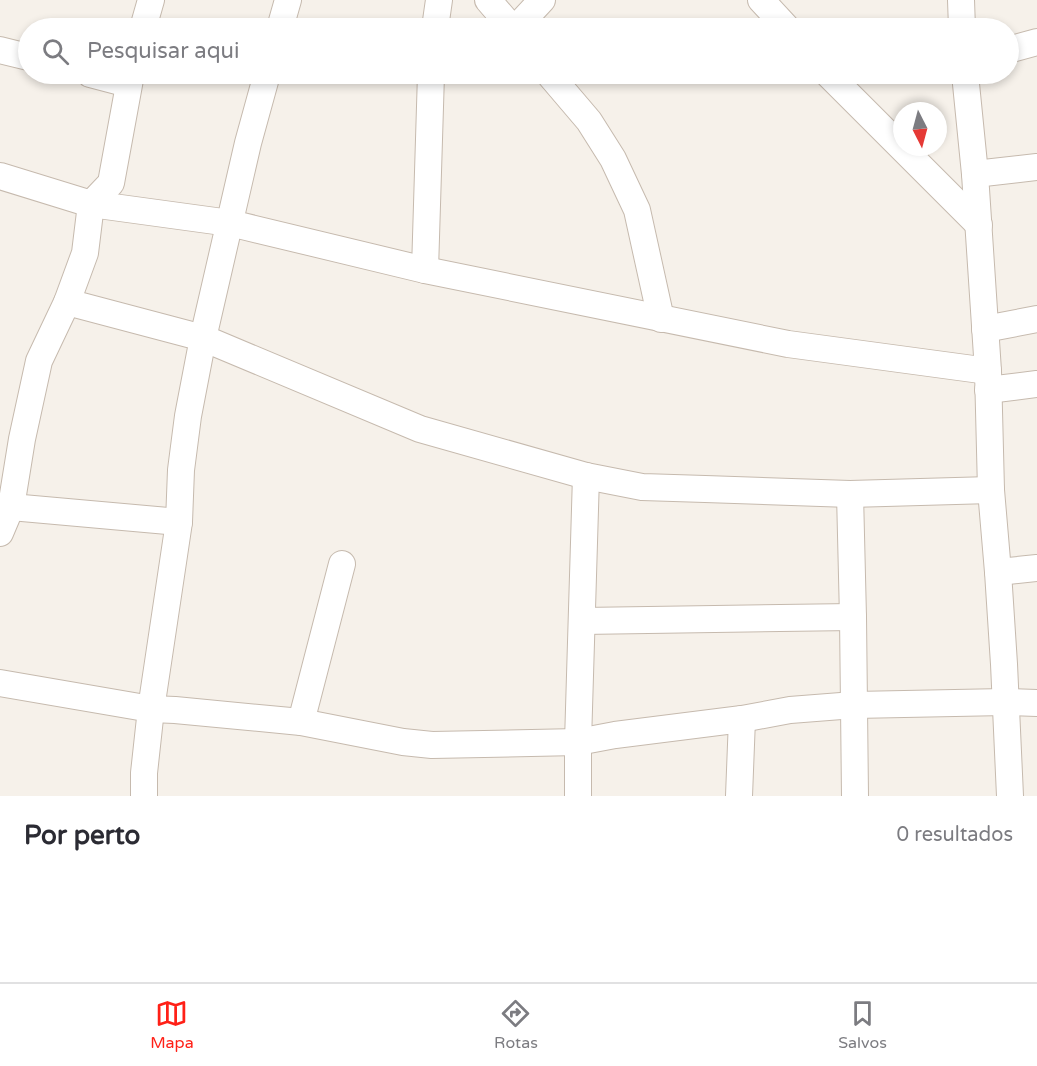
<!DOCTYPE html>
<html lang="pt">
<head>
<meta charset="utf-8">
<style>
  body { margin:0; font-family:"Varela Round",sans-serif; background:#f2f2f3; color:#2b2b33 }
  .compass { position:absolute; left:893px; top:102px; width:54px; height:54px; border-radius:50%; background:#fff; box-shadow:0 3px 9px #0003; rotate:174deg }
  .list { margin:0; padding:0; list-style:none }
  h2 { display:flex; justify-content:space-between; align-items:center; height:78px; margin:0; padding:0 24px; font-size:26px }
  h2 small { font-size:20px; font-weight:400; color:#7c7c81 }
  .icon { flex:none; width:33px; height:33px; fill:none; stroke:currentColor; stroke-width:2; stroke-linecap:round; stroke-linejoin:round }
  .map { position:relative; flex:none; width:1037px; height:796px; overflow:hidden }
  .search { position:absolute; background:#fff; box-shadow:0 3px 9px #0003; left:18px; right:18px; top:18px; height:66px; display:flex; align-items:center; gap:15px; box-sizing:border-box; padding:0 21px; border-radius:33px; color:#7c7c81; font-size:22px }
  .sheet { height:186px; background:#fff }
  nav { display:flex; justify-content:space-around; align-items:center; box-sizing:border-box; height:84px; border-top:2px solid #e1e1e2; background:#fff; font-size:16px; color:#7c7c81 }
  nav a { display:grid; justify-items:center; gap:3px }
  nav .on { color:#ff2017 }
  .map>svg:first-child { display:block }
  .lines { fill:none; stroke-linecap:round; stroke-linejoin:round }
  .minor-casing { stroke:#c6baae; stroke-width:28 }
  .minor { stroke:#fff; stroke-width:26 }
</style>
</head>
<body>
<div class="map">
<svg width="1037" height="796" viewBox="0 0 1037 796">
  <rect width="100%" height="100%" fill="#f6f1ea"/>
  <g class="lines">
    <g class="minor-casing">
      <g id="minor">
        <path d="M488 0 512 28"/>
        <path d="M761 0 787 28"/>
        <path d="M961 0 962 28"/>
        <path d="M143 28 151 0"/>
        <path d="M280 28 288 0"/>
        <path d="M435 28 439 0"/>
        <path d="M516 28 542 0"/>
        <path d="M0 50 28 57"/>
        <path d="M1008 50 1037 42"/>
        <path d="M90 74 128 84"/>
        <path d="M549 74 589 121 613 159 637 210 661 319"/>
        <path d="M828 74 979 225"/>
        <path d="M965 74 975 174 988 371 991 490 998 572 1004 664 1010 796"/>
        <path d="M975 174 1037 167"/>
        <path d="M0 176 91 204 230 223 425 270 788 344 988 371"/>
        <path d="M425 270 431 74"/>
        <path d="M67 302 203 338 420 429 586 476 642 487 705 489 850 494 991 490"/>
        <path d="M985 329 1037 319"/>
        <path d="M988 390 1037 384"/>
        <path d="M850 494 853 617 855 796"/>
        <path d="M11 507 179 522"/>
        <path d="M0 533 11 507 22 439 39 361 67 302 85 253 91 204 111 183 131 74"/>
        <path d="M998 572 1037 568"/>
        <path d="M582 621 853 617"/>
        <path d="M0 683 151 709 175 710 301 722 403 742 432 745 578 742 615 735 742 719 790 710 854 705 1005 702 1037 703"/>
        <path d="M301 722 342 564"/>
        <path d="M144 796V773L151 709 179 522 181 470 188 416 203 338 248 143 267 74"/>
        <path d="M578 796V742L586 476"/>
        <path d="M739 796 742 719"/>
      </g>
    </g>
    <use href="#minor" class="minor"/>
  </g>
</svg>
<svg class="compass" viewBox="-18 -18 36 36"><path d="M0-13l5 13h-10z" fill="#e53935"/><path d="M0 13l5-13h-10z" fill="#7c7c81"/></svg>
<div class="search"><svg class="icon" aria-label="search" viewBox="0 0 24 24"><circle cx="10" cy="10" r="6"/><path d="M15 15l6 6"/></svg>Pesquisar aqui</div>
</div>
<section class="sheet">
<h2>Por perto<small>0 resultados</small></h2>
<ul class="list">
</ul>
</section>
<nav>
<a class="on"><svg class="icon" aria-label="map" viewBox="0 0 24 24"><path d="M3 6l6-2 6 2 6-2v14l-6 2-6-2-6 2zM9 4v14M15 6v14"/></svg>Mapa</a>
<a><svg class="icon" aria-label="directions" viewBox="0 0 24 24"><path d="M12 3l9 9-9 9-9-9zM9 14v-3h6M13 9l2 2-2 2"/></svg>Rotas</a>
<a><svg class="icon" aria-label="saved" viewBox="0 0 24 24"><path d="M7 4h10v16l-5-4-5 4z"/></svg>Salvos</a>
</nav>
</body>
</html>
